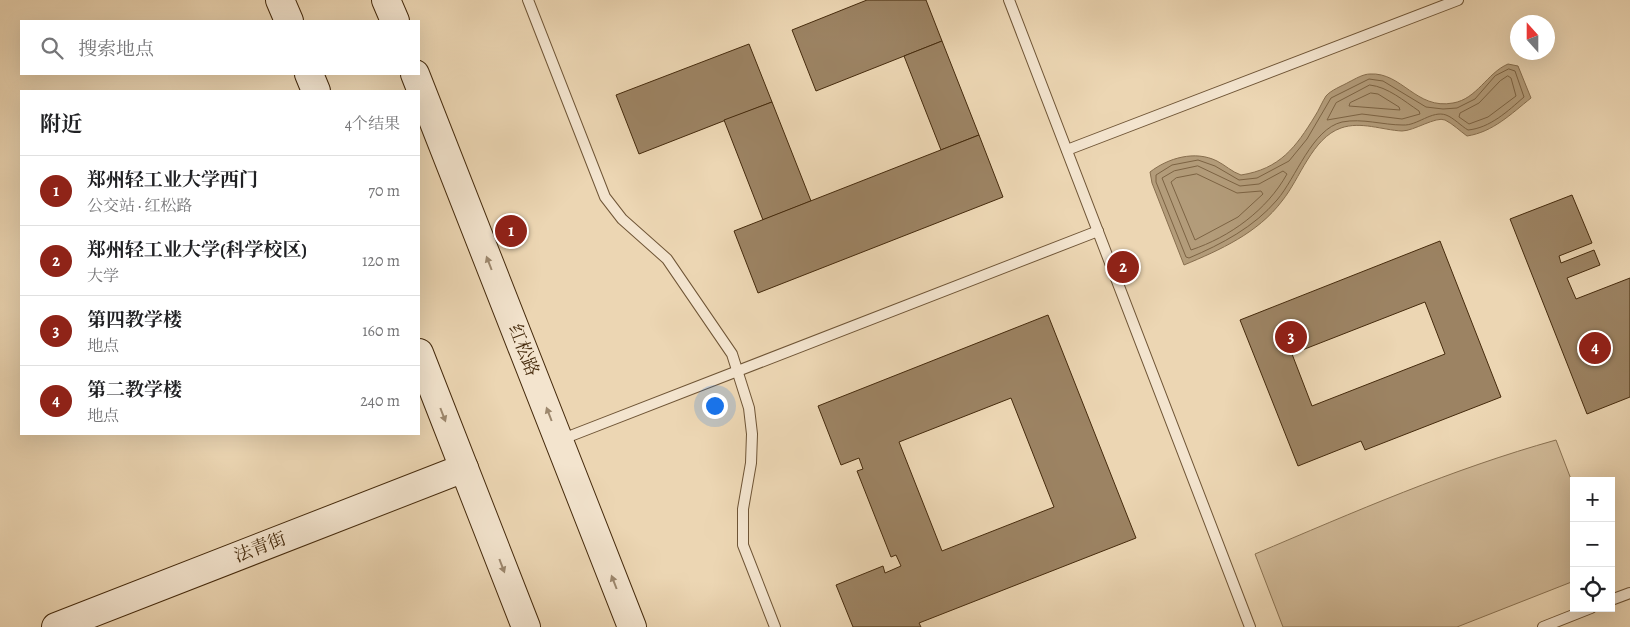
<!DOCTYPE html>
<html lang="zh">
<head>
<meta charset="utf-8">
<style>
  body { margin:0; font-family:Alegreya,"Noto Serif SC",serif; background:#f6f6f6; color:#202124 }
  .controls { position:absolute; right:15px; bottom:15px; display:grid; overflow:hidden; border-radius:0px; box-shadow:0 5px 20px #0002 }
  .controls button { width:45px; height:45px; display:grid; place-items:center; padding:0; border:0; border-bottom:1px solid #e0e0e0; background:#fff; color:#202124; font:25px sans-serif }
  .compass { position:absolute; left:1510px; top:15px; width:45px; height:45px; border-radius:50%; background:#fff; box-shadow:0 5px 20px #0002; rotate:339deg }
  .you { position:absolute; left:714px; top:405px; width:18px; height:18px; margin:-12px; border:4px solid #fff; border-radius:50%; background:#1a73e8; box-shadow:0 0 0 8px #1a73e833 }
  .badge { display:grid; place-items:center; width:32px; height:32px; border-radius:50%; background:#8f2418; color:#fff; font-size:16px; font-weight:700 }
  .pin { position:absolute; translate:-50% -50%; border:2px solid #fff; box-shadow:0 1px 5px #0006 }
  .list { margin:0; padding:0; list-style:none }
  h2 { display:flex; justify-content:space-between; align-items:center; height:65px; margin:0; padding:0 20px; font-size:21px }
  h2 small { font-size:16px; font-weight:400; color:#757577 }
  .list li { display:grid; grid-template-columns:32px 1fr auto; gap:15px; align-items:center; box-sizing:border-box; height:70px; padding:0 20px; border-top:1px solid #e0e0e0 }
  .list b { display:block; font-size:19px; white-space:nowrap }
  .list p { margin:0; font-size:16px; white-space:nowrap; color:#757577 }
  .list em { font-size:16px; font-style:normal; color:#757577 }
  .icon { flex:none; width:28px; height:28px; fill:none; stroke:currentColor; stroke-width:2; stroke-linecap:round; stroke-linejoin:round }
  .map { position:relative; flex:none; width:1630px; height:627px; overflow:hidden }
  .search { position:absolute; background:#fff; box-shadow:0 5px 20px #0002; left:20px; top:20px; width:400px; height:55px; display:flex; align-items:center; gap:12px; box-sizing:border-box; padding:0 18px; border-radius:0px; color:#757577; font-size:19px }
  .panel { position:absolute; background:#fff; box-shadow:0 5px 20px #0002; left:20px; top:90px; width:400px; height:345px; border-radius:0px }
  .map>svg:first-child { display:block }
  .green { fill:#d0b997; stroke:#8a7252 }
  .water { fill:#b39c7a; stroke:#876e4e }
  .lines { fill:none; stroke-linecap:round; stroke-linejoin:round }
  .shore { stroke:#7c6343; stroke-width:1 }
  .building { fill:#9c8363; stroke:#452a0c; fill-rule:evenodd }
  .lane-casing { stroke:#6f5536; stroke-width:12 }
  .secondary-casing { stroke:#452a0c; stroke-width:30 }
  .lane { stroke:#f3e4ce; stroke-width:10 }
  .secondary { stroke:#f3e4ce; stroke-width:28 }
  .oneway { fill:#9c876d }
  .labels { text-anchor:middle; stroke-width:4; stroke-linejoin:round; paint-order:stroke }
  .street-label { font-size:18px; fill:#452a0c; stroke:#f3e4ce }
</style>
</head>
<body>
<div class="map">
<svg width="1630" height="627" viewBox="0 0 1630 627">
  <rect width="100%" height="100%" fill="#ecd6b3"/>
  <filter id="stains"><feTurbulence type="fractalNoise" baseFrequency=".004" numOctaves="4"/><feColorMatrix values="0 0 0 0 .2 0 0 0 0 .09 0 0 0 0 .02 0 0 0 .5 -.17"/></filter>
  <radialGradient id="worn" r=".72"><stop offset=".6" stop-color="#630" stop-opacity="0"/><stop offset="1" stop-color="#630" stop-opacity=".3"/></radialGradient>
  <path class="green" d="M1556 440 1574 487V581L1457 627H1283L1255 554C1354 512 1452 469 1556 440Z"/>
  <path class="water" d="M1508 64 1518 66 1531 98C1511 114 1493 132 1467 136 1460 131 1453 124 1445 120 1436 116 1414 131 1402 131 1382 130 1361 121 1341 128 1312 138 1300 179 1282 201 1258 233 1220 250 1184 265L1152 183 1150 172C1168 158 1195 150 1217 161 1225 165 1232 172 1241 175 1280 169 1296 147 1315 116 1319 110 1322 102 1326 96 1331 90 1342 86 1349 82 1355 79 1363 74 1370 74 1402 72 1416 110 1453 103 1477 99 1487 73 1508 64Z"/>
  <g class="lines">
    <g class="shore">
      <path d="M1509 69 1515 71 1524 97C1508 111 1490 128 1468 130 1461 126 1454 118 1446 115 1432 110 1417 126 1403 125 1382 125 1363 118 1342 122 1312 129 1296 178 1277 200 1254 227 1222 244 1189 258L1186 257 1156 182V175L1172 165 1198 160 1215 166 1239 180 1257 178 1289 161 1307 139 1331 98 1369 79 1383 81 1426 107 1443 109 1457 108 1475 99 1495 76Z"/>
      <path d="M1508 76 1511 78 1516 96 1488 117 1469 124 1459 117 1460 113 1479 103 1500 81Z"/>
      <path d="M1370 85C1388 87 1404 101 1419 111L1420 114 1402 119 1362 114 1327 120 1336 103Z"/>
      <path d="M1371 93 1378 94 1399 107 1400 110 1349 106 1350 103Z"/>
      <path d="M1198 166 1240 186 1259 184 1283 171 1287 174C1267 210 1230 237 1191 250L1162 178 1174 171Z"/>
      <path d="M1197 174 1237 193 1261 191 1263 194 1238 217 1195 240 1171 182 1176 178Z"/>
    </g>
  </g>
  <g class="building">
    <path d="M867 0H926L942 41 816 91 792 30Z"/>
    <path d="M942 41 979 135 941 150 904 56Z"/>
    <path d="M749 44 772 102 639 154 616 95Z"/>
    <path d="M772 102 811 201 763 220 724 120Z"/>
    <path d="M979 135 1003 197 758 293 734 231Z"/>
    <path d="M1572 195 1592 243 1559 256 1561 263 1594 250 1600 265 1567 278 1576 299 1630 278V397L1587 414 1510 219Z"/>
    <path d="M1440 241 1501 397 1365 450 1361 441 1298 466 1240 320ZM1425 302 1445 354 1312 406 1292 354Z"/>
    <path d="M1048 315 1136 538 919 623 921 627H853L836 585 883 566 885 573 901 566 896 555 891 557 857 471 863 469 859 458 841 465 818 406ZM1011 398 1054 507 942 551 899 442Z"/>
  </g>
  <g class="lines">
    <g class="lane-casing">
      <g id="lane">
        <path d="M528 0 605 197 622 219 667 259 732 354 749 408 752 434 751 463 743 509V545L775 627"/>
        <path d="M1009 0 1250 627"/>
        <path d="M1067 150 1458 0"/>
        <path d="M560 440 1098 231"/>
        <path d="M1611 600 1630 593"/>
        <path d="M1543 627 1591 608"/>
      </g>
    </g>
    <g class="secondary-casing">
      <g id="secondary">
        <path d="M280 0 289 21"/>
        <path d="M386 0 395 21"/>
        <path d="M309 74 316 91"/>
        <path d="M415 74 632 627"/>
        <path d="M419 353 526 627"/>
        <path d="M56 627 464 468"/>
      </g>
    </g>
    <use href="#lane" class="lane"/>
    <use href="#secondary" class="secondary"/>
  </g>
  <defs><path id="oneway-solid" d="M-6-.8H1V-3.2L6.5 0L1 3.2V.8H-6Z" transform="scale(1.25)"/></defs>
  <g class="oneway">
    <use href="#oneway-solid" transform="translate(489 263) rotate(-111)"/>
    <use href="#oneway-solid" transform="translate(549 414) rotate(-111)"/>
    <use href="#oneway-solid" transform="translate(443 415) rotate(69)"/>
    <use href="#oneway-solid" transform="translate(502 566) rotate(69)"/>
    <use href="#oneway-solid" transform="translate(614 582) rotate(-111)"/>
  </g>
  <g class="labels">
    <g class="street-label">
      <text transform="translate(524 350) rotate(69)" y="6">红松路</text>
      <text transform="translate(260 547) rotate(-21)" y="6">法青街</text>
    </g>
  </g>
  <rect width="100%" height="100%" filter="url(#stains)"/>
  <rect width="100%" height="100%" fill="url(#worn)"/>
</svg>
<div class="controls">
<button>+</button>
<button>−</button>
<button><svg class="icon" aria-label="locate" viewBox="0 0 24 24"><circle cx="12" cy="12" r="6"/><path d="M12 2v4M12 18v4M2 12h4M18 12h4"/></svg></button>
</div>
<svg class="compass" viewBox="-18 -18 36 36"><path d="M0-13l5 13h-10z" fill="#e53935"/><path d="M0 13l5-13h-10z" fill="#757577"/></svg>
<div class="you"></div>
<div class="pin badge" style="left:511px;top:231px">1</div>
<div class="pin badge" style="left:1123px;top:267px">2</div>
<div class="pin badge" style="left:1291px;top:337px">3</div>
<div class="pin badge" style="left:1595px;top:348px">4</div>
<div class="search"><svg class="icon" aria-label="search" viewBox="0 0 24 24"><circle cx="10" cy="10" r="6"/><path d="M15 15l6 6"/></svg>搜索地点</div>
<section class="panel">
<h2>附近<small>4个结果</small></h2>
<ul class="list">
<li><span class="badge">1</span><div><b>郑州轻工业大学西门</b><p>公交站 · 红松路</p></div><em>70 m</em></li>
<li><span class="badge">2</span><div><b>郑州轻工业大学(科学校区)</b><p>大学</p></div><em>120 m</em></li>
<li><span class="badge">3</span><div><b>第四教学楼</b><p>地点</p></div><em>160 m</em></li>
<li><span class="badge">4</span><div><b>第二教学楼</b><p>地点</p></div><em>240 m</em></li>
</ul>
</section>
</div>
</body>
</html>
